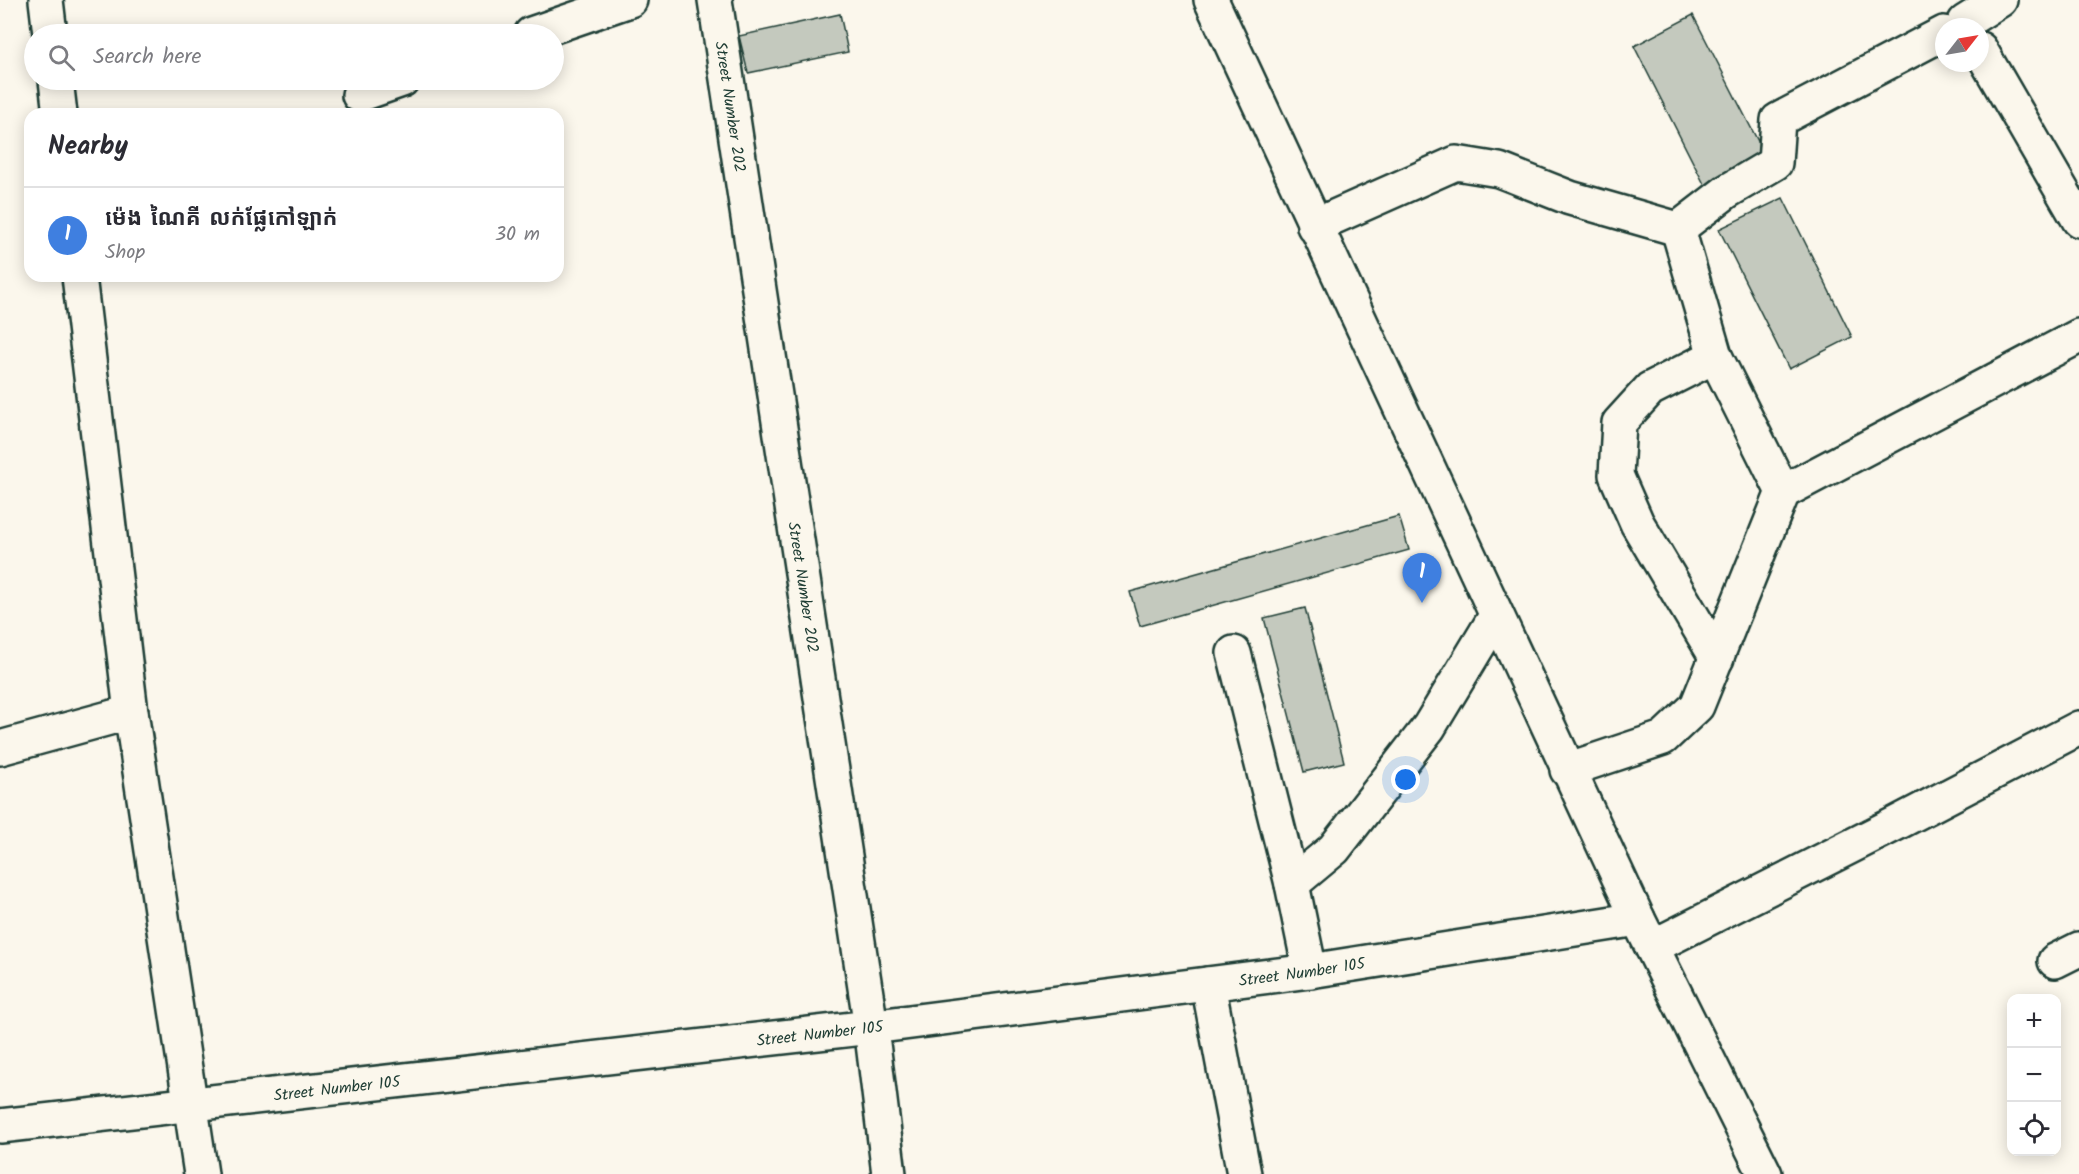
<!DOCTYPE html>
<html lang="en">
<head>
<meta charset="utf-8">
<style>
  body { margin:0; font-family:Kalam,"Noto Sans Khmer",sans-serif; background:#f7f7f7; color:#2b2b33 }
  .controls { position:absolute; right:18px; bottom:18px; display:grid; overflow:hidden; border-radius:12px; box-shadow:0 3px 15px #0003 }
  .controls button { width:54px; height:54px; display:grid; place-items:center; padding:0; border:0; border-bottom:2px solid #e1e1e2; background:#fff; color:#2b2b33; font:30px sans-serif }
  .compass { position:absolute; left:1935px; top:18px; width:54px; height:54px; border-radius:50%; background:#fff; box-shadow:0 3px 15px #0003; rotate:59deg }
  .you { position:absolute; left:1406px; top:780px; width:21px; height:21px; margin:-15px; border:4px solid #fff; border-radius:50%; background:#1a73e8; box-shadow:0 0 0 9px #1a73e833 }
  .badge { display:grid; place-items:center; width:39px; height:39px; border-radius:50%; background:#7c3aed; color:#fff; font-size:20px; font-weight:700 }
  .pin { position:absolute; translate:-50% -50px; filter:drop-shadow(0 2px 3px #0008) }
  .pin::after { content:''; position:absolute; top:32px; width:21px; height:18px; background:inherit; clip-path:polygon(0 0,100% 0,50% 100%) }
  .list { margin:0; padding:0; list-style:none }
  h2 { display:flex; justify-content:space-between; align-items:center; height:78px; margin:0; padding:0 24px; font-size:26px }
  h2 small { font-size:20px; font-weight:400; color:#7c7c81 }
  .list li { display:grid; grid-template-columns:39px 1fr auto; gap:18px; align-items:center; box-sizing:border-box; height:96px; padding:0 24px; border-top:2px solid #e1e1e2 }
  .list b { display:block; font-size:22px; white-space:nowrap }
  .list p { margin:0; font-size:20px; white-space:nowrap; color:#7c7c81 }
  .list em { font-size:20px; font-style:normal; color:#7c7c81 }
  .icon { flex:none; width:33px; height:33px; fill:none; stroke:currentColor; stroke-width:2; stroke-linecap:round; stroke-linejoin:round }
  .map { position:relative; flex:none; width:2079px; height:1174px; overflow:hidden }
  .search { position:absolute; background:#fff; box-shadow:0 3px 15px #0003; left:24px; top:24px; width:540px; height:66px; display:flex; align-items:center; gap:15px; box-sizing:border-box; padding:0 21px; border-radius:33px; color:#7c7c81; font-size:22px }
  .panel { position:absolute; background:#fff; box-shadow:0 3px 15px #0003; left:24px; top:108px; width:540px; height:174px; border-radius:18px }
  .map>svg:first-child { display:block }
  .building { fill:#c4c9be; stroke:#1f3d34; stroke-width:1.5 }
  .lines { fill:none; stroke-linecap:round; stroke-linejoin:round }
  .minor-casing { stroke:#1f3d34; stroke-width:38 }
  .minor { stroke:#fbf7ec; stroke-width:33 }
  .labels { text-anchor:middle; stroke-width:5; stroke-linejoin:round; paint-order:stroke }
  .street-label { font-size:16px; fill:#1f3d34; stroke:#fbf7ec }
</style>
</head>
<body>
<div class="map">
<svg width="2079" height="1174" viewBox="0 0 2079 1174">
  <rect width="100%" height="100%" fill="#fbf7ec"/>
  <filter id="ink" filterUnits="userSpaceOnUse"><feTurbulence type="fractalNoise" baseFrequency=".0167" numOctaves="2"/><feDisplacementMap in="SourceGraphic" scale="12" xChannelSelector="R" yChannelSelector="G"/><feConvolveMatrix kernelMatrix="1 2 1 2 8 2 1 2 1" color-interpolation-filters="sRGB"/></filter>
  <g filter="url(#ink)">
    <g class="building">
      <path d="M840 14 848 52 748 73 739 36Z"/>
      <path d="M1693 15 1765 155 1705 186 1634 46Z"/>
      <path d="M1783 198 1852 337 1789 369 1719 229Z"/>
      <path d="M1399 516 1409 550 1140 626 1130 592Z"/>
      <path d="M1305 608 1344 762 1304 772 1264 618Z"/>
    </g>
    <g class="lines">
      <g class="minor-casing">
        <g id="minor">
          <path d="M46 0 50 34"/>
          <path id="s1" d="M715 0 871 1027 889 1174"/>
          <path d="M1211 0 1638 919 1765 1174"/>
          <path d="M1965 22 2000 0"/>
          <path d="M531 34 630 0"/>
          <path d="M1980 49 2079 220"/>
          <path d="M56 80 60 114"/>
          <path d="M359 95 402 80"/>
          <path d="M1314 226 1456 163 1499 170 1570 198 1678 229"/>
          <path d="M79 276 131 712 201 1174"/>
          <path d="M1715 356 1650 389 1619 423 1616 475 1637 523 1717 658"/>
          <path d="M1783 492 1715 356 1678 229 1726 192 1775 163 1778 120 1944 33"/>
          <path d="M1234 653 1292 884 1310 971"/>
          <path d="M0 748 131 712"/>
          <path d="M1567 770 1663 738 1697 706 1783 492 2079 336"/>
          <path d="M1292 884 1334 849 1429 727 1496 616"/>
          <path d="M1652 947 1897 823 2079 728"/>
          <path d="M2055 961 2079 949"/>
          <path d="M1208 984 1244 1174"/>
          <path id="s2" d="M0 1126 871 1027 1310 971 1638 919"/>
        </g>
      </g>
      <use href="#minor" class="minor"/>
    </g>
  </g>
  <g class="labels">
    <g class="street-label">
      <text dy="6" stroke="none"><textPath href="#s1" startOffset="108">Street Number 202</textPath></text>
      <text dy="6" stroke="none"><textPath href="#s1" startOffset="594">Street Number 202</textPath></text>
      <text dy="6" stroke="none"><textPath href="#s2" startOffset="1311">Street Number 105</textPath></text>
      <text dy="6" stroke="none"><textPath href="#s2" startOffset="825">Street Number 105</textPath></text>
      <text dy="6" stroke="none"><textPath href="#s2" startOffset="339">Street Number 105</textPath></text>
    </g>
  </g>
</svg>
<div class="controls">
<button>+</button>
<button>−</button>
<button><svg class="icon" aria-label="locate" viewBox="0 0 24 24"><circle cx="12" cy="12" r="6"/><path d="M12 2v4M12 18v4M2 12h4M18 12h4"/></svg></button>
</div>
<svg class="compass" viewBox="-18 -18 36 36"><path d="M0-13l5 13h-10z" fill="#e53935"/><path d="M0 13l5-13h-10z" fill="#7c7c81"/></svg>
<div class="you"></div>
<div class="pin badge" style="left:1422px;top:603px;background:#3f7fe0">1</div>
<div class="search"><svg class="icon" aria-label="search" viewBox="0 0 24 24"><circle cx="10" cy="10" r="6"/><path d="M15 15l6 6"/></svg>Search here</div>
<section class="panel">
<h2>Nearby<small></small></h2>
<ul class="list">
<li><span class="badge" style="background:#3f7fe0">1</span><div><b>ម៉េង ណៃគី លក់ផ្លែកៅឡាក់</b><p>Shop</p></div><em>30 m</em></li>
</ul>
</section>
</div>
</body>
</html>
